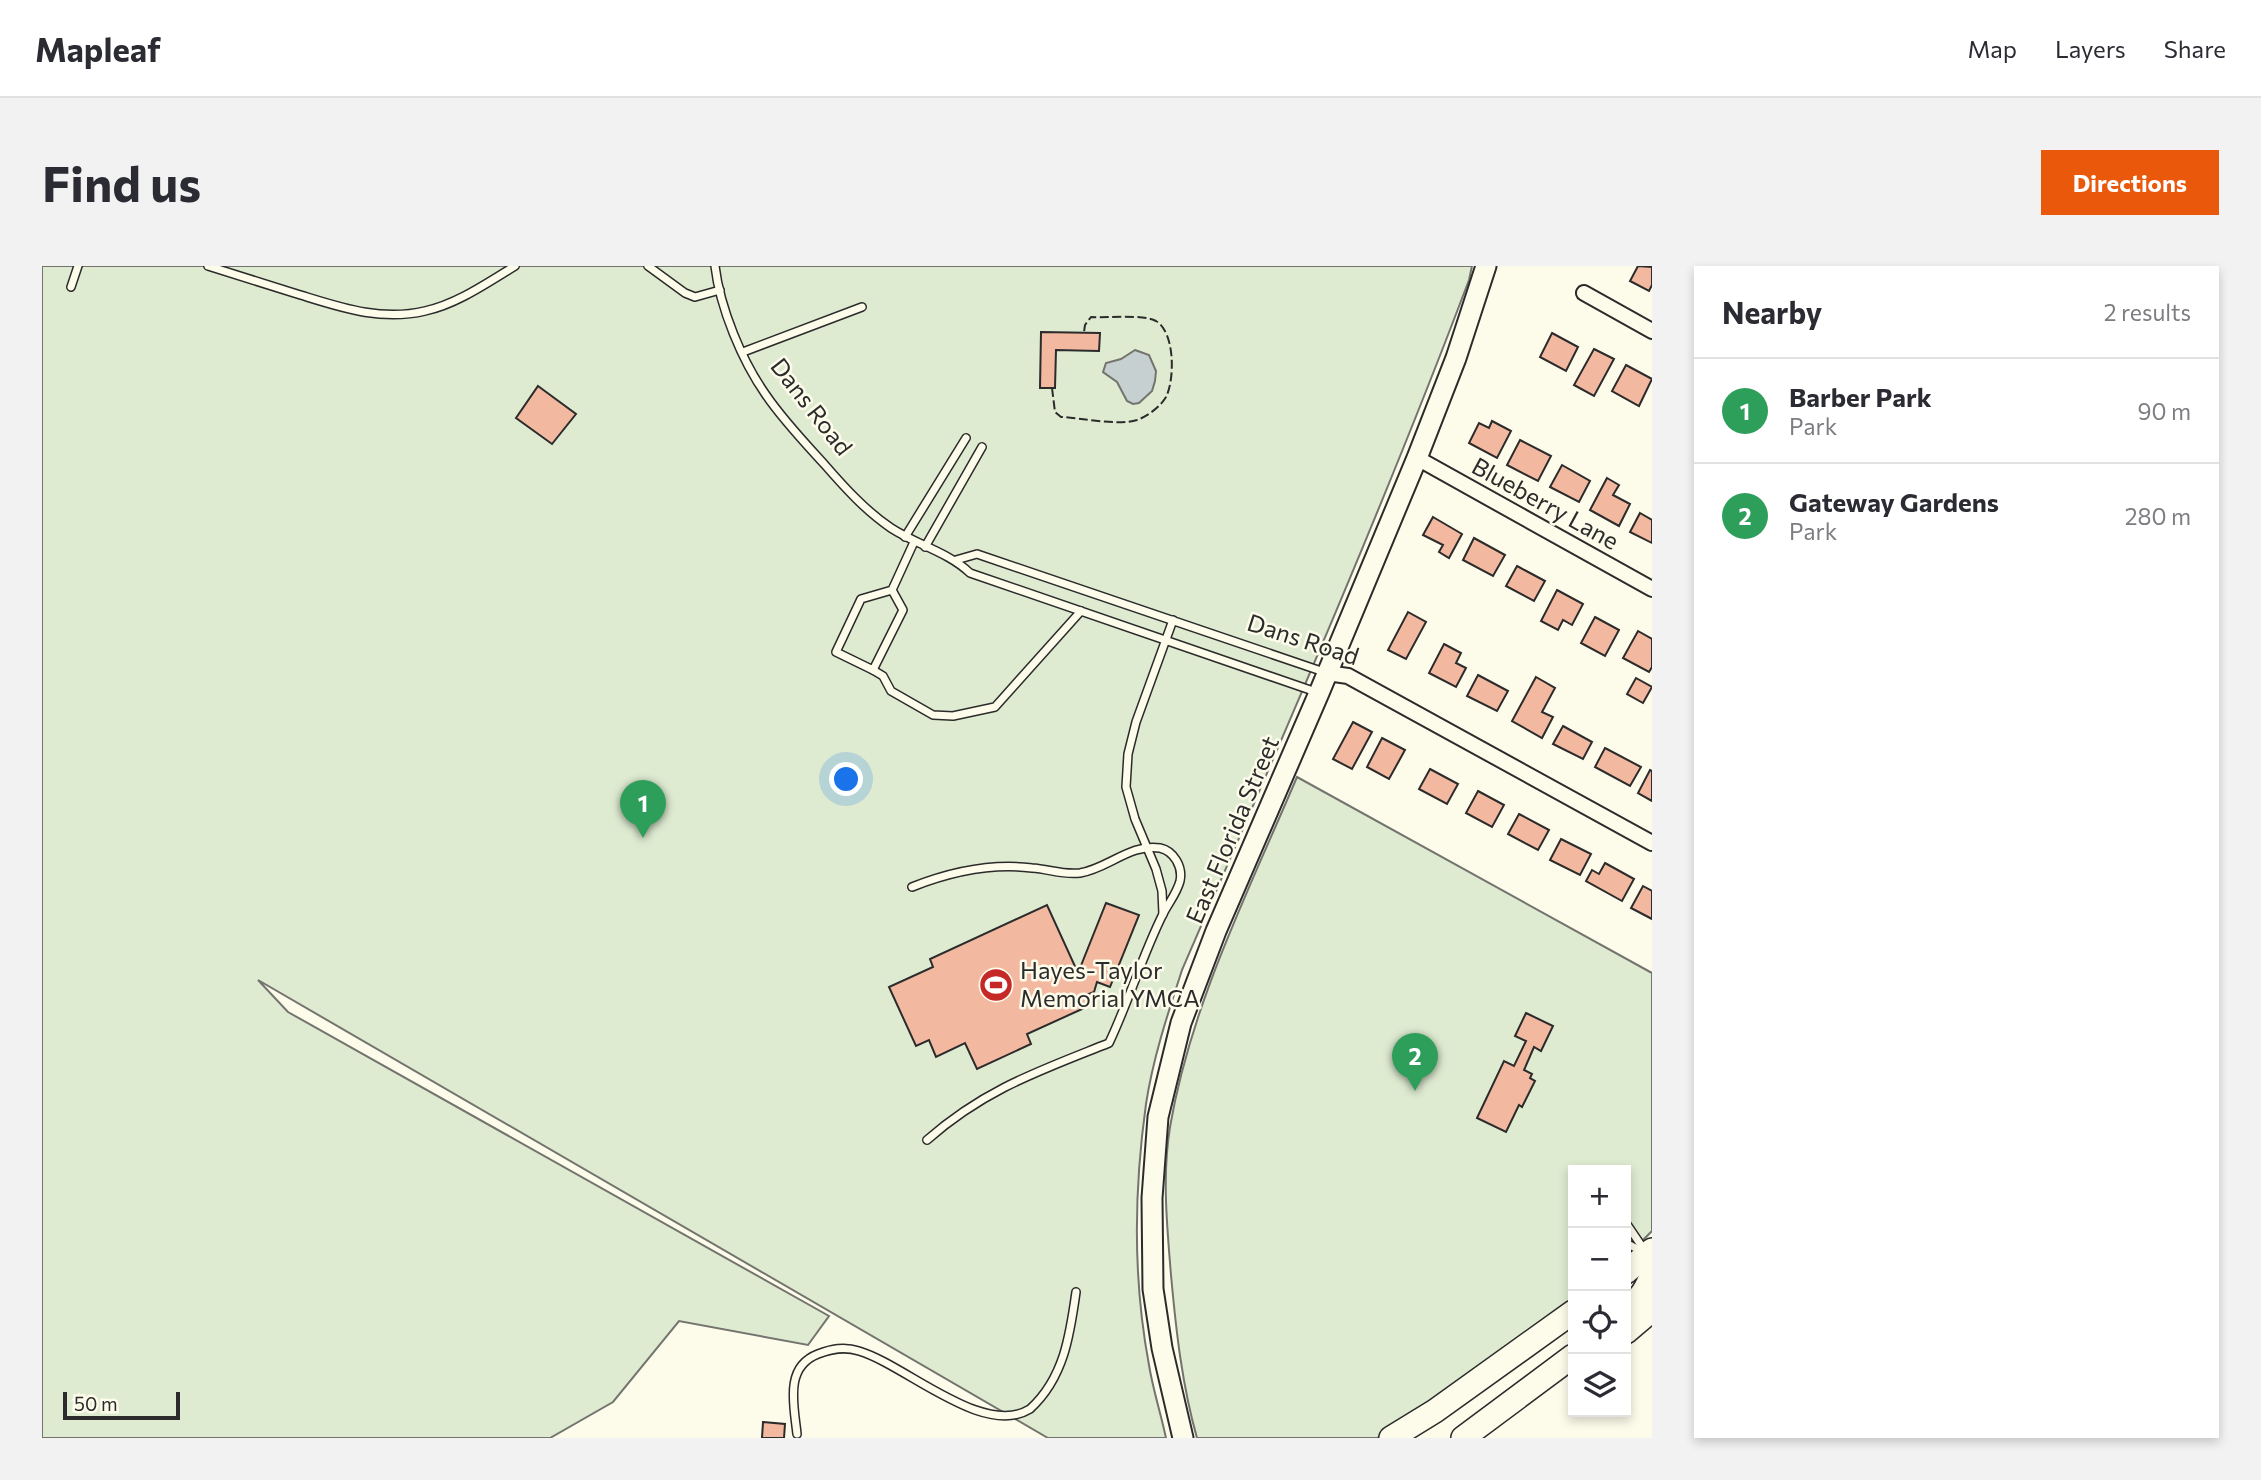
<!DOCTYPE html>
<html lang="en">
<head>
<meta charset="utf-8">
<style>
  body { margin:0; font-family:Commissioner,sans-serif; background:#f2f2f3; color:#2b2b33 }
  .controls { position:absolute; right:21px; bottom:21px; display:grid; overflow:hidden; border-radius:0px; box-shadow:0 4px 10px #0003 }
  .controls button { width:63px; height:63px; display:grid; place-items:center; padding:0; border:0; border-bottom:2px solid #e1e1e2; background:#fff; color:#2b2b33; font:35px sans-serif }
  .scale { position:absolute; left:21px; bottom:18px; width:117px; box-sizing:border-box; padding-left:7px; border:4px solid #2b2b2b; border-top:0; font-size:19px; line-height:24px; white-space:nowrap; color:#2b2b2b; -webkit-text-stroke:5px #fdfbea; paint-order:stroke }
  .you { position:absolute; left:805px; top:514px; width:24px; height:24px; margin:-18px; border:5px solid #fff; border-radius:50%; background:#1a73e8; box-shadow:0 0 0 10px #1a73e833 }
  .badge { display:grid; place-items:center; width:46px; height:46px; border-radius:50%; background:#ea580c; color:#fff; font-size:23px; font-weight:700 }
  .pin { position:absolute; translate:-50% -58px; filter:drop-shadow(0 2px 4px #0008) }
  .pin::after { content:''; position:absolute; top:37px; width:24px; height:21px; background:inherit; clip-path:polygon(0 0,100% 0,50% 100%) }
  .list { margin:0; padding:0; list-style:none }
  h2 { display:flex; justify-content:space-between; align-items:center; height:91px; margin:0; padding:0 28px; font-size:30px }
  h2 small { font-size:23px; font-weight:400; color:#7c7c81 }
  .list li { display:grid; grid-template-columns:46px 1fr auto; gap:21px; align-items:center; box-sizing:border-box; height:105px; padding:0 28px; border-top:2px solid #e1e1e2 }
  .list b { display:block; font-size:26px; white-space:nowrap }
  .list p { margin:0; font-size:23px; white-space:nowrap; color:#7c7c81 }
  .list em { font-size:23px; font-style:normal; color:#7c7c81 }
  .icon { flex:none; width:38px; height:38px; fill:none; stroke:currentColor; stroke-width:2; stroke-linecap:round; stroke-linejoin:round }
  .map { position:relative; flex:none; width:1610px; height:1172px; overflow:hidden; border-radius:0px }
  header { display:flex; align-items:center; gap:42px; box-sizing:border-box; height:98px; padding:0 35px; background:#fff; border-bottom:2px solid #e1e1e2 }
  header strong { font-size:33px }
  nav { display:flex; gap:38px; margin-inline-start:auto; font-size:24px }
  .intro { display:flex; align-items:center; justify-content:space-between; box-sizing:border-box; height:168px; padding:0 42px }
  h1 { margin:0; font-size:49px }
  .button { padding:18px 32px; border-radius:0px; background:#ea580c; color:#fff; font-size:24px; font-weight:700 }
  main { display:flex; gap:42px; padding:0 42px }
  aside { flex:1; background:#fff; border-radius:0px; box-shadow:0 4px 10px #0003 }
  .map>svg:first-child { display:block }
  .green { fill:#deebd1; stroke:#74746e; stroke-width:2 }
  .water { fill:#c7d0d0; stroke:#74746e; stroke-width:2 }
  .building { fill:#f2b8a0; stroke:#2b2b2b; stroke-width:2 }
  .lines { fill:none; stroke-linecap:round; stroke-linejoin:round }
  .service-casing { stroke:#2b2b2b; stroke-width:10 }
  .minor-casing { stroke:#2b2b2b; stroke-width:18 }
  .secondary-casing { stroke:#2b2b2b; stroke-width:23 }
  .primary-casing { stroke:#2b2b2b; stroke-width:26 }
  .service { stroke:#fdfbea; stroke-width:7 }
  .minor { stroke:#fdfbea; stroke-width:14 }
  .secondary { stroke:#fdfbea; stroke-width:19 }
  .primary { stroke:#fdfbea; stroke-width:23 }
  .fence { stroke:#2b2b2b; stroke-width:2; stroke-dasharray:9 3.5; stroke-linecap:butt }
  .labels { text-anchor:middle; stroke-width:5; stroke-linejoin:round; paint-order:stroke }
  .street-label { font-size:24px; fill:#2b2b2b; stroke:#fdfbea }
  .poi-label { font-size:24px; fill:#2b2b2b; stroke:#fdfbea; text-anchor:start }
</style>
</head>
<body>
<header>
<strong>Mapleaf</strong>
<nav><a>Map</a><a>Layers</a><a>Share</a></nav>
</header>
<div class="intro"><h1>Find us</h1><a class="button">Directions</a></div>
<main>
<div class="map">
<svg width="1610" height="1172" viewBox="0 0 1610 1172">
  <rect width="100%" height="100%" fill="#fdfbea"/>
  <g class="green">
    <path d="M0 0H1430L1427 14C1339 247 1239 475 1140 704 1126 747 1111 792 1104 838 1092 924 1091 1014 1107 1099 1111 1124 1119 1148 1124 1172H1006L216 714 246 746 787 1050 766 1079 637 1055 571 1136 508 1172H0Z"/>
    <path d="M1255 511 1610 707V965L1584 991V904H1531V1034L1376 1146 1335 1172H1155C1140 1119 1134 1064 1129 1009 1125 960 1120 910 1128 861 1149 738 1207 624 1255 511Z"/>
  </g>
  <path class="water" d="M1093 84 1107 89 1114 105 1113 115 1110 125 1097 137 1091 138 1085 135 1075 116 1061 106 1064 97 1079 93Z"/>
  <g class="building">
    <path d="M1596 0 1610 1V19L1607 25 1588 15Z"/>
    <path d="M999 66 1058 67 1057 85 1014 84 1013 122H998Z"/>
    <path d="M1510 67 1536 81 1524 105 1498 91Z"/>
    <path d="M1552 83 1572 93 1552 130 1532 119Z"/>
    <path d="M1584 99 1610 113 1597 140 1570 125Z"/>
    <path d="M496 120 534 148 510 178 474 152Z"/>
    <path d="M1450 155 1469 165 1455 192 1427 177 1437 157 1447 162Z"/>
    <path d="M1478 174 1509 190 1496 215 1465 199Z"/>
    <path d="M1520 199 1548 215 1537 236 1508 221Z"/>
    <path d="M1565 212 1577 219 1571 229 1588 238 1577 260 1548 244Z"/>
    <path d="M1598 247 1610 254V277L1588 266Z"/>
    <path d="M1391 251 1420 268 1407 292 1397 286 1401 279 1381 269Z"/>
    <path d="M1432 272 1463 289 1451 310 1421 294Z"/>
    <path d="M1475 300 1503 315 1492 335 1464 320Z"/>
    <path d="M1515 324 1541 338 1530 359 1521 354 1516 364 1499 355Z"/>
    <path d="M1366 346 1384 356 1364 393 1346 384Z"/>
    <path d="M1553 351 1577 364 1563 390 1539 377Z"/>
    <path d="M1596 365 1610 373V401L1607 406 1581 392Z"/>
    <path d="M1402 378 1419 387 1414 397 1424 402 1414 421 1387 407Z"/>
    <path d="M1436 409 1466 425 1455 445 1425 430Z"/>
    <path d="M1494 411 1513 422 1500 446 1511 451 1500 472 1470 455Z"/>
    <path d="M1594 412 1610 421 1601 437 1585 428Z"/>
    <path d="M1311 456 1330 466 1310 503 1291 493Z"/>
    <path d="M1521 460 1550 476 1541 493 1511 478Z"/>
    <path d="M1340 472 1363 484 1347 513 1325 501Z"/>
    <path d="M1563 482 1599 501 1588 520 1553 501Z"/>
    <path d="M1388 503 1416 518 1405 538 1377 523Z"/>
    <path d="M1608 504 1610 505V535L1596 527Z"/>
    <path d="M1436 525 1462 539 1450 561 1424 547Z"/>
    <path d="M1477 548 1507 564 1496 584 1466 568Z"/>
    <path d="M1519 573 1549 588 1538 609 1508 594Z"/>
    <path d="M1563 597 1592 613 1580 635 1544 615 1550 604 1557 608Z"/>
    <path d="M1601 620 1610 625V653L1589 642Z"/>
    <path d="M1064 637 1097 649 1068 721 1055 716 1052 726 1044 729 1049 739 985 768 989 778 935 803 923 777 894 791 887 774 874 780 847 721 891 701 888 693 1005 639 1036 707Z"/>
    <path d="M1484 747 1511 760 1499 785 1492 781 1482 804 1490 808 1488 812 1493 815 1480 841 1477 839 1464 866 1435 852 1462 795 1472 800 1484 775 1473 770Z"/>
    <path d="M721 1156 743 1158 742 1172H720Z"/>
  </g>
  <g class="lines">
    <g class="service-casing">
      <g id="service">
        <path d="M166 0C195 9 224 18 252 27 295 40 337 56 383 45 415 38 445 17 473 0"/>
        <path d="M606 0 643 27 653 31 678 24"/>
        <path d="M673 0C678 42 700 95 724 129 741 154 763 177 783 199 803 222 824 245 849 262 875 279 906 286 928 307L1277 427"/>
        <path d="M29 21 36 0"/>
        <path d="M701 86 820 41"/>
        <path d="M863 271 924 172"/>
        <path d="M883 281 940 181"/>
        <path d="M914 294 935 288 1285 407"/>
        <path d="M850 324 819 333 794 386 831 404 861 344 850 324 872 276"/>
        <path d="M831 404 841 410 849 425 891 449 911 450 953 441 1039 345"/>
        <path d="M870 621C908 606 950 597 990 602 1007 603 1020 609 1038 607 1065 603 1089 577 1118 582 1132 585 1141 601 1138 615 1135 627 1126 638 1121 648 1100 690 1087 735 1067 777 997 805 943 823 885 874"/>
        <path d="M1121 648 1120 625 1114 603 1093 553 1084 521 1086 488 1094 456 1131 354"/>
        <path d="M1584 957 1603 985"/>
        <path d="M1584 977 1601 986"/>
        <path d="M755 1168C752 1139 742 1101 776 1088 789 1083 802 1080 817 1085 864 1099 941 1172 988 1143 1022 1112 1028 1069 1034 1026"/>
      </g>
    </g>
    <g class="minor-casing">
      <g id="minor">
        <path d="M1542 27 1610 65"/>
        <path d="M1375 192 1610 323"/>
        <path d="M1285 407 1306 410 1610 577"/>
      </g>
    </g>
    <g class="secondary-casing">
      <path id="secondary" d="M1141 1172 1120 1082 1111 1023 1110 932 1116 851 1139 757 1174 665 1277 427 1375 192 1414 92 1444 0"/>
    </g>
    <g class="primary-casing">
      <g id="primary">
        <path d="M1584 1006 1610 984"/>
        <path d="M1584 1044C1597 1033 1605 1024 1610 1007"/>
        <path d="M1584 1066 1610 1044"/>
        <path d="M1349 1172 1393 1145 1531 1046"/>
        <path d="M1421 1172 1531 1090"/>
      </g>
    </g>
    <use href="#service" class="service"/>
    <use href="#minor" class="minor"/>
    <use href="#secondary" class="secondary"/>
    <use href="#primary" class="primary"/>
    <path class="fence" d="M1010 122 1013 146 1019 151C1040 152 1075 160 1095 154 1106 150 1118 141 1124 131 1133 113 1133 66 1114 55 1101 48 1065 52 1049 51L1043 59 1042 66"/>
  </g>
  <defs>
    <g id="stadium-disc" transform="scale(1.75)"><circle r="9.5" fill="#c62828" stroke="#fdfbea"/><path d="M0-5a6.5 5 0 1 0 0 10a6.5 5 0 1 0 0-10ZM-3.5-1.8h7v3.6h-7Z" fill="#fff"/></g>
  </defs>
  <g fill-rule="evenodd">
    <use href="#stadium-disc" x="954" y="719"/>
  </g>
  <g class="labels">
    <g class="street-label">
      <text transform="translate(769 141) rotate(52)" y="8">Dans Road</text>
      <text transform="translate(1503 238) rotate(29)" y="8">Blueberry Lane</text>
      <text transform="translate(1261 374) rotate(18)" y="8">Dans Road</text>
      <text transform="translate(1191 564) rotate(-67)" y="8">East Florida Street</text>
    </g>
    <g class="poi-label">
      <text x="978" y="713">Hayes-Taylor<tspan x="978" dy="28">Memorial YMCA</tspan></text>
    </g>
  </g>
</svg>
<div class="controls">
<button>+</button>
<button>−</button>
<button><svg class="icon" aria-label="locate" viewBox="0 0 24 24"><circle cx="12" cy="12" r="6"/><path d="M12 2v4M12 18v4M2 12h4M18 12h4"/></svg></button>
<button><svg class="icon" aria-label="layers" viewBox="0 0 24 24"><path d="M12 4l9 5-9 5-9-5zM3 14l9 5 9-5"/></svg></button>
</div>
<div class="scale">50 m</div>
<div class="you"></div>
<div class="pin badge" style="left:601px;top:572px;background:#2e9e5b">1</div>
<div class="pin badge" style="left:1373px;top:825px;background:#2e9e5b">2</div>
</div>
<aside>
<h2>Nearby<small>2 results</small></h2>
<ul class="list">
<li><span class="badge" style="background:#2e9e5b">1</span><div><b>Barber Park</b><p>Park</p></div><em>90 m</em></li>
<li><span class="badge" style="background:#2e9e5b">2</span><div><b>Gateway Gardens</b><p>Park</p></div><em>280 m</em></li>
</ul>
</aside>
</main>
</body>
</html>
